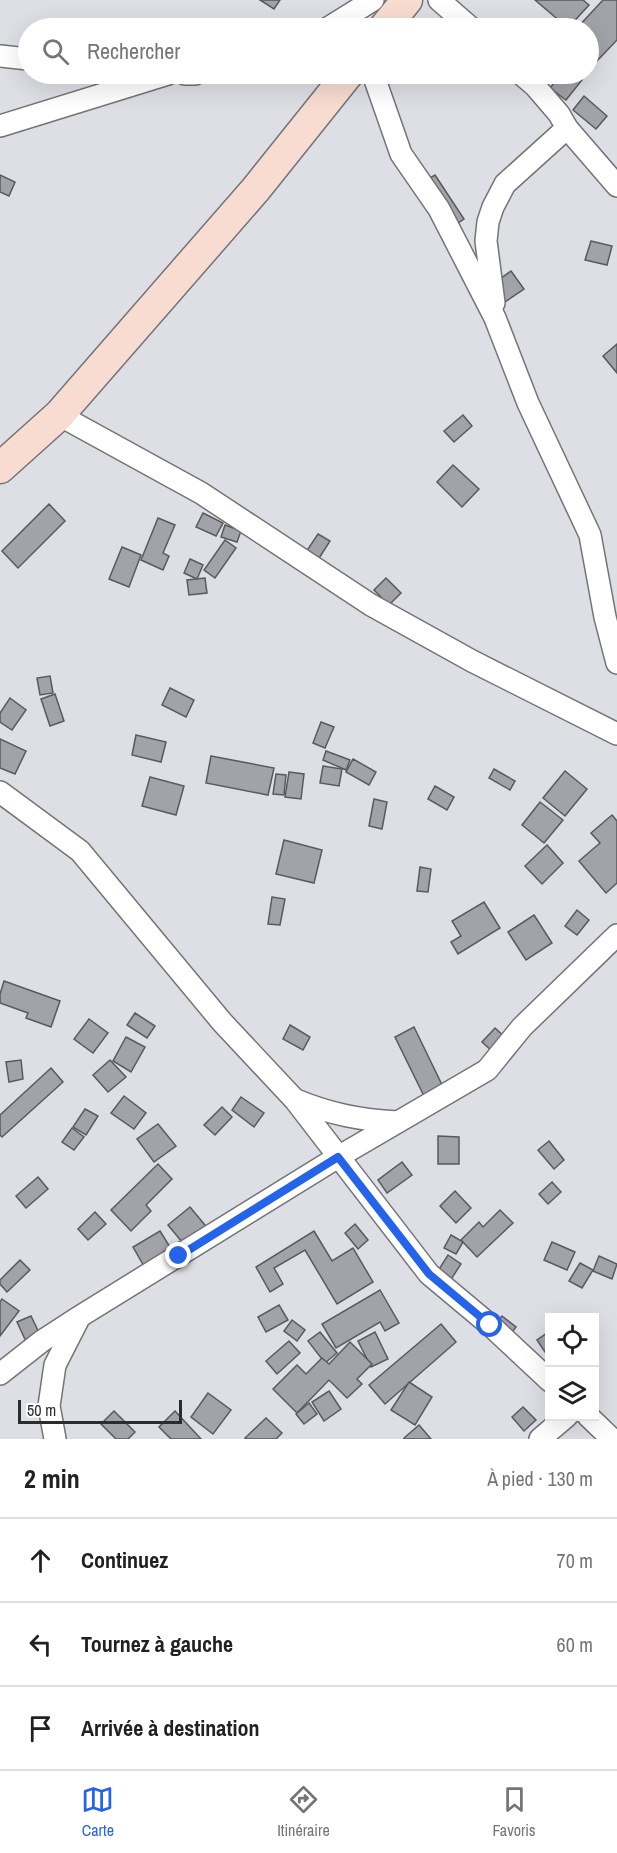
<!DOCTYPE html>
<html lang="fr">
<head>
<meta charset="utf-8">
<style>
  body { margin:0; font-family:"Archivo Narrow",sans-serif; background:#f2f2f2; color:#202124 }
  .controls { position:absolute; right:18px; bottom:18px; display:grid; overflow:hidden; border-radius:0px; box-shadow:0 6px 24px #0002 }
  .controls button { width:54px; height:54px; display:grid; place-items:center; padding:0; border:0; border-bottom:2px solid #e0e0e0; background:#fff; color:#202124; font:30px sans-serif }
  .scale { position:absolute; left:18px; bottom:15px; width:164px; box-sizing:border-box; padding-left:6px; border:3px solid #2b2c2d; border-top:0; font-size:16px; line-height:21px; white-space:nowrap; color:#2b2c2d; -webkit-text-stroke:4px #fff; paint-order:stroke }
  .stop { position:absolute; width:18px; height:18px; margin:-14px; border:4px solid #2563eb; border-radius:50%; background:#fff }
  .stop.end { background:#2563eb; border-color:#fff; box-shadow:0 2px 6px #0008 }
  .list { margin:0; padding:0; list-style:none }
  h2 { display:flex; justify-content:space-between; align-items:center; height:78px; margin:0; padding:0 24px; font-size:26px }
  h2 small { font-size:20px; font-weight:400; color:#757577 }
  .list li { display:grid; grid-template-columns:39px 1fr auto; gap:18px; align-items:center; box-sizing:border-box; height:84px; padding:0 24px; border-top:2px solid #e0e0e0 }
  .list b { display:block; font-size:22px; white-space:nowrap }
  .list em { font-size:20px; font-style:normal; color:#757577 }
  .icon { flex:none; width:33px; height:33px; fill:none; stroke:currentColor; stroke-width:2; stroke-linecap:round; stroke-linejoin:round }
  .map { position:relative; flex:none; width:617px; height:1439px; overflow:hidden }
  .search { position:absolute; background:#fff; box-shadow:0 6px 24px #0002; left:18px; right:18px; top:18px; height:66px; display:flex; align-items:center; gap:15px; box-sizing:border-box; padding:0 21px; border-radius:33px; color:#757577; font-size:22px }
  .sheet { height:330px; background:#fff }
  nav { display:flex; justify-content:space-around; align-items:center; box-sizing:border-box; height:84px; border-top:2px solid #e0e0e0; background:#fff; font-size:16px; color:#757577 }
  nav a { display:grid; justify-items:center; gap:3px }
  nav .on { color:#2563eb }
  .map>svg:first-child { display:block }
  .building { fill:#a1a3a8; stroke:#585a5e; stroke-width:1.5 }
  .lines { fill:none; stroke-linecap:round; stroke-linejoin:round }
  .street-casing { stroke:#727478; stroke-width:24 }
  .secondary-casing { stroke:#727478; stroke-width:33 }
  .street { stroke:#fff; stroke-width:21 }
  .secondary { stroke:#f8dcd1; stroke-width:30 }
  .route { stroke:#2563eb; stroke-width:8 }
</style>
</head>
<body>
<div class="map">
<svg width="617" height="1439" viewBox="0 0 617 1439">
  <rect width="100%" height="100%" fill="#dddfe4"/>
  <g class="building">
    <path d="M260 0H280L274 9Z"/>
    <path d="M535 0H583L589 5 568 28Z"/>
    <path d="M603 0H617V40L596 62 588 56V28H577Z"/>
    <path d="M561 74H573L582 80 566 100 550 88Z"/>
    <path d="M584 96 607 116 596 129 573 110Z"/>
    <path d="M0 175 15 182 9 196 0 192Z"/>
    <path d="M435 175 464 219 452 227 423 182Z"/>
    <path d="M591 241 612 246 607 265 585 260Z"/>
    <path d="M511 271 524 289 502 304 490 286Z"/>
    <path d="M617 344V373L603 356Z"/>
    <path d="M463 415 472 426 454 442 444 431Z"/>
    <path d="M453 465 479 489 462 507 437 482Z"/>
    <path d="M49 504 65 521 18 568 2 551Z"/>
    <path d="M203 513 223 523 216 536 196 527Z"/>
    <path d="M158 518 175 525 163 553 169 556 163 570 141 560Z"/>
    <path d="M225 525 241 531 237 542 221 537Z"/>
    <path d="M318 534 330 541 318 560 306 552Z"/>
    <path d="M225 540 236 548 215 578 204 570Z"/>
    <path d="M122 547 141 555 129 587 109 579Z"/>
    <path d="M190 559 203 565 197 579 184 573Z"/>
    <path d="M205 578 207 593 189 595 187 580Z"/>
    <path d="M386 578 401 593 389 605 374 590Z"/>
    <path d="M50 676 53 693 40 695 37 678Z"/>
    <path d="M170 688 194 700 186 717 162 705Z"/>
    <path d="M55 694 64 721 50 726 41 699Z"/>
    <path d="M10 698 26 710 12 730 0 722V713Z"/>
    <path d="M321 722 334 727 325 748 313 743Z"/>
    <path d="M136 735 166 742 161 762 132 755Z"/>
    <path d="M0 739 26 751 15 774 0 768Z"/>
    <path d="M326 751 350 760 346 770 323 760Z"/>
    <path d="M211 756 274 768 268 795 206 783Z"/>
    <path d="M353 759 376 772 369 785 346 772Z"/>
    <path d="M323 766 342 769 339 786 320 783Z"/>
    <path d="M494 769 515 781 510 790 489 778Z"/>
    <path d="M565 771 587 789 565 816 543 798Z"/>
    <path d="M289 772 304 774 301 799 285 797Z"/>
    <path d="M276 774 286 775 284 795 273 794Z"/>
    <path d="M150 777 184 786 176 815 142 806Z"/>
    <path d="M435 786 454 797 447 810 428 799Z"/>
    <path d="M374 799 387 802 382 829 369 826Z"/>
    <path d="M540 802 563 820 544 843 522 825Z"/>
    <path d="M612 815 617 821V883L606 893 579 861 600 843 591 833Z"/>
    <path d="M284 840 322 850 314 883 276 874Z"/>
    <path d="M547 845 563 863 542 884 525 866Z"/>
    <path d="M420 867 431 869 428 892 417 891Z"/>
    <path d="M272 897 285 899 280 925 268 924Z"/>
    <path d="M484 902 500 928 458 954 451 942 461 936 452 921Z"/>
    <path d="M577 910 589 920 577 935 565 926Z"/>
    <path d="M534 915 552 943 526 960 508 932Z"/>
    <path d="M4 981 60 1001 51 1027 26 1018 28 1013 0 1003V994Z"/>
    <path d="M135 1013 155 1026 147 1038 127 1025Z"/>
    <path d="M89 1019 108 1033 93 1053 74 1039Z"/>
    <path d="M290 1025 310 1037 303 1050 283 1039Z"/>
    <path d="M414 1027 444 1089 425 1098 395 1037Z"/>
    <path d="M495 1028 508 1040 494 1053 482 1042Z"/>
    <path d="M126 1037 145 1047 131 1072 113 1061Z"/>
    <path d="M21 1060 23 1079 9 1082 6 1062Z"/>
    <path d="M110 1060 126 1077 108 1092 93 1075Z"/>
    <path d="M51 1068 63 1082 2 1137 0 1135V1115Z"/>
    <path d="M124 1096 146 1113 134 1129 111 1113Z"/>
    <path d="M241 1097 264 1113 254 1127 232 1110Z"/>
    <path d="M222 1107 232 1117 215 1135 204 1125Z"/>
    <path d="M85 1109 98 1116 86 1135 73 1127Z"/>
    <path d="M158 1124 176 1146 154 1162 137 1139Z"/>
    <path d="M72 1128 84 1137 74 1150 62 1142Z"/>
    <path d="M438 1136 459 1137V1164H438Z"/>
    <path d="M549 1141 564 1160 554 1169 538 1150Z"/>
    <path d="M402 1162 412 1175 387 1193 378 1180Z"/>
    <path d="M158 1164 172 1179 146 1205 151 1211 131 1231 111 1210Z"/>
    <path d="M38 1177 48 1189 26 1208 16 1196Z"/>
    <path d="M552 1182 561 1192 548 1204 539 1194Z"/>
    <path d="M455 1191 471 1208 456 1223 440 1206Z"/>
    <path d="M190 1207 209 1230 187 1248 168 1225Z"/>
    <path d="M500 1210 513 1223 477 1257 461 1240 479 1222 483 1227Z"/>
    <path d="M95 1212 106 1224 88 1240 78 1229Z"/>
    <path d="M355 1224 368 1240 358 1249 345 1233Z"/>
    <path d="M160 1231 173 1252 145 1268 133 1247Z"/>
    <path d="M314 1231 332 1261 353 1248 373 1282 337 1304 305 1250 274 1268 283 1284 270 1292 256 1267Z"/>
    <path d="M451 1235 463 1242 456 1254 444 1248Z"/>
    <path d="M552 1242 575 1252 567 1270 544 1260Z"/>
    <path d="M448 1255 461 1264 444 1290 431 1282Z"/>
    <path d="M599 1256 617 1264 612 1279 593 1271Z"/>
    <path d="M20 1260 30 1270 7 1292 0 1284V1280Z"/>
    <path d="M580 1263 593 1270 582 1288 569 1281Z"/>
    <path d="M380 1290 399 1323 385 1331 380 1322 336 1348 322 1324Z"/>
    <path d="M2 1299 19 1311 0 1336V1302Z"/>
    <path d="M279 1305 288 1320 266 1332 258 1317Z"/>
    <path d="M31 1316 43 1341 29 1348 17 1322Z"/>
    <path d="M502 1316 516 1327 508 1338 494 1327Z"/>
    <path d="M292 1320 305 1330 297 1341 284 1331Z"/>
    <path d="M441 1324 456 1342 385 1404 369 1385Z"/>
    <path d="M550 1331V1349L545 1352 537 1340Z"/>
    <path d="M320 1332 337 1353 325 1363 308 1341Z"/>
    <path d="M375 1332 388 1359 371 1367 358 1341Z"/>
    <path d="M289 1341 300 1353 277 1374 266 1361Z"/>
    <path d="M350 1342 372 1364 357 1379 362 1384 347 1398 329 1380 297 1413 273 1389 297 1365 306 1374 322 1358 329 1364Z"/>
    <path d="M409 1382 432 1397 415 1425 391 1410Z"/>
    <path d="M329 1391 341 1409 324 1421 312 1402Z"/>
    <path d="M208 1393 231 1410 213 1434 191 1417Z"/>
    <path d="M309 1403 317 1414 304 1424 296 1414Z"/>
    <path d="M523 1407 536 1420 524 1431 512 1417Z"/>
    <path d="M114 1411 135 1432 128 1439H116L101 1424Z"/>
    <path d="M175 1411 201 1439H171L159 1427Z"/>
    <path d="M266 1418 282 1433 276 1439H247L245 1438Z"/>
    <path d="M419 1425 431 1439H404V1438Z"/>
  </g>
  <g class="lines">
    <g class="street-casing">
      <g id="street">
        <path d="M439 0 471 28"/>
        <path d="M328 28 373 0"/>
        <path d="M0 56 28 59"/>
        <path d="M185 74H195"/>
        <path d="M373 74 401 154 439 209 495 318 528 403 590 535 605 617 617 663"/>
        <path d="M521 74 535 86 559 114 567 128 617 186"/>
        <path d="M0 126 168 74"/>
        <path d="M494 303 486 241 488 222 493 207 505 184 567 128"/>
        <path d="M59 415 201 493 371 605 472 661 617 734"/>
        <path d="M0 792 80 851 222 1022 295 1100 429 1274 490 1325 550 1381"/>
        <path d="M296 1100C330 1114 360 1120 397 1122"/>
        <path d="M0 1374 42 1341 79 1317 338 1157 487 1070 522 1027 617 935"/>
        <path d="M588 1416 612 1439"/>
        <path d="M55 1439 49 1406 55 1365 79 1318"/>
        <path d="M540 1439 567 1416"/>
      </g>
    </g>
    <g class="secondary-casing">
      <g id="secondary">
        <path d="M384 28 407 0"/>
        <path d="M0 468 59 415 256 189 348 74"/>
      </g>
    </g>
    <use href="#street" class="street"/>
    <use href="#secondary" class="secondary"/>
  </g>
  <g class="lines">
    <path class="route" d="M179 1256 338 1157 429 1274 490 1325"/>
  </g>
</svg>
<div class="controls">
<button><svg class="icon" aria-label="locate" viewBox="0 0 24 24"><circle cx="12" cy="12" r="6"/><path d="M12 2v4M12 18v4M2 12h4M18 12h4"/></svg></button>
<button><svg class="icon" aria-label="layers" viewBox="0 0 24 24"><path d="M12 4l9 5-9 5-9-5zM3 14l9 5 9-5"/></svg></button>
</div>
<div class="scale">50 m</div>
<div class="stop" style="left:490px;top:1325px"></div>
<div class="stop end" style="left:179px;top:1256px"></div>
<div class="search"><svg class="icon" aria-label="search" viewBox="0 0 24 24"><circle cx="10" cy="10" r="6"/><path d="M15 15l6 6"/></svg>Rechercher</div>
</div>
<section class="sheet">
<h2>2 min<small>À pied · 130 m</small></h2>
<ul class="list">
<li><svg class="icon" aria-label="ahead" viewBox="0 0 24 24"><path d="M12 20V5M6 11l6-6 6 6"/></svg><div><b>Continuez</b></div><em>70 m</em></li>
<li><svg class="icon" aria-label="left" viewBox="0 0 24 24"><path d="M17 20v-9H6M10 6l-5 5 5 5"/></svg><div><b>Tournez à gauche</b></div><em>60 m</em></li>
<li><svg class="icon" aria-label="arrive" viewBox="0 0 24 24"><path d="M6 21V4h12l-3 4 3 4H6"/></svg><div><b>Arrivée à destination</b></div></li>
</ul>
</section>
<nav>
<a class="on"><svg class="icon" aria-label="map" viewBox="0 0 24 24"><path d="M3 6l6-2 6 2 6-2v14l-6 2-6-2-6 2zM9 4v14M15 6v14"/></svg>Carte</a>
<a><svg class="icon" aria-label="directions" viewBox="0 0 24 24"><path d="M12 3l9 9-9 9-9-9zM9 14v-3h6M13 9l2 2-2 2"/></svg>Itinéraire</a>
<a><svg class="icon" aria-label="saved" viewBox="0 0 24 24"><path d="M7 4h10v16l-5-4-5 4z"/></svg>Favoris</a>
</nav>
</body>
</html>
